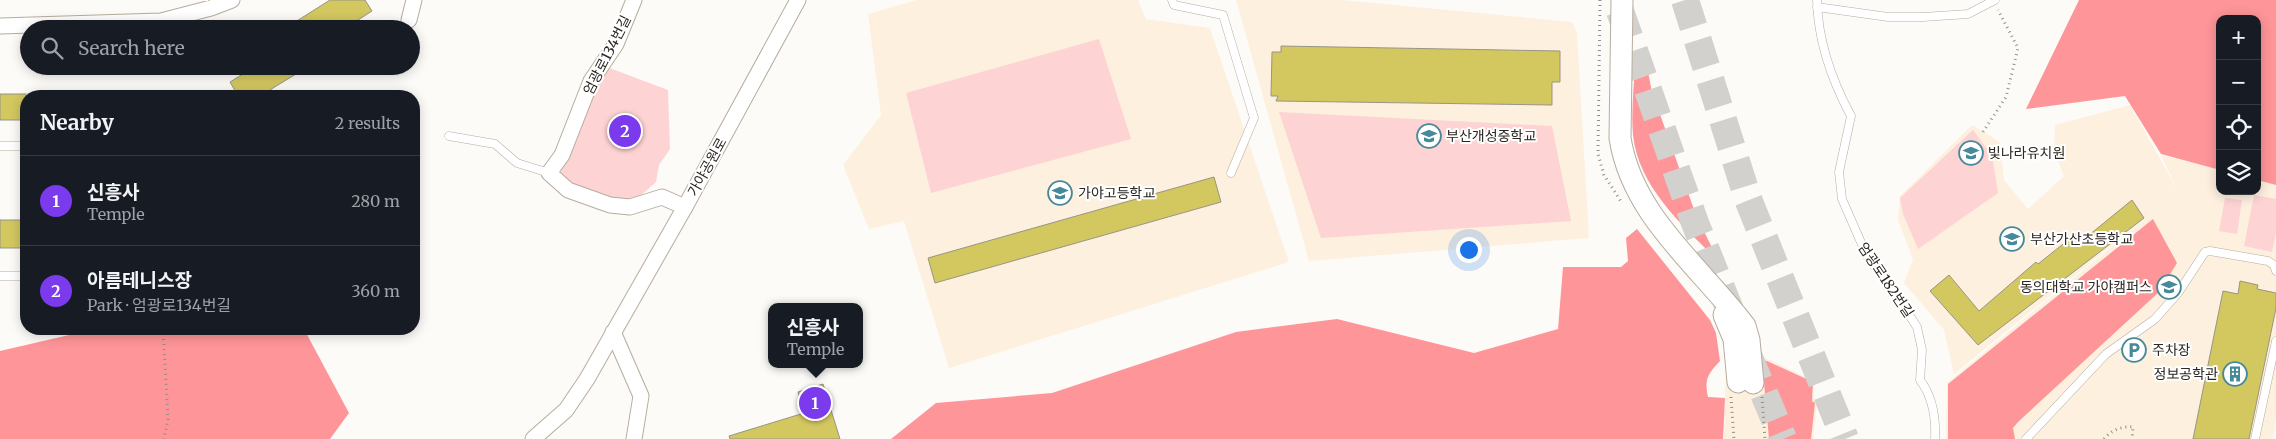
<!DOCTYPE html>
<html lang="en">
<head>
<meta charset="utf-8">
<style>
  body { margin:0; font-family:Merriweather,"Noto Sans KR",serif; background:#20242c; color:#f1f3f6 }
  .controls { position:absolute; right:15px; top:15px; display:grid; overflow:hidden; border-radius:10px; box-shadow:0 2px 12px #0003 }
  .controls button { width:45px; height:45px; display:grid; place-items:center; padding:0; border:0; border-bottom:1px solid #363941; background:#171b24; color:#f1f3f6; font:25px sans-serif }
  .you { position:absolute; left:1468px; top:249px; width:18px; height:18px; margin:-12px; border:4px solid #fff; border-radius:50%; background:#1a73e8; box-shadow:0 0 0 8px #1a73e833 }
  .badge { display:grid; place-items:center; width:32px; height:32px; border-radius:50%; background:#7c3aed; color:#fff; font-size:16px; font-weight:700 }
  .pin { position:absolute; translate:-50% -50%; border:2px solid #fff; box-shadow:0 1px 5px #0006 }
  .popup { position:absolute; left:768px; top:303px; width:95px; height:65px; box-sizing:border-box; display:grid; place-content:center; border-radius:10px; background:#171b24; filter:drop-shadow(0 1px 4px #0005); font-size:16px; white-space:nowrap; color:#9ea1a6 }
  .popup b { font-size:19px; color:#f1f3f6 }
  .popup::after { content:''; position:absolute; left:50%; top:100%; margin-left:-10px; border:10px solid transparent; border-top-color:#171b24 }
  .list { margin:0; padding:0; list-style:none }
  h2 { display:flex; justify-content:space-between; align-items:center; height:65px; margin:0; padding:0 20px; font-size:21px }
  h2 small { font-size:16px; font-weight:400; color:#9ea1a6 }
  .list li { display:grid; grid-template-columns:32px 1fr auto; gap:15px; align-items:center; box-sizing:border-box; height:90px; padding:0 20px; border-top:1px solid #363941 }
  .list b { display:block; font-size:19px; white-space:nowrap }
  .list p { margin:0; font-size:16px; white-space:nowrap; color:#9ea1a6 }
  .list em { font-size:16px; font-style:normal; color:#9ea1a6 }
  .icon { flex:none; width:28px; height:28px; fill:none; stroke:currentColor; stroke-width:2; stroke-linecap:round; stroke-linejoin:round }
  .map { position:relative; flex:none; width:2276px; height:439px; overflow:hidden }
  .search { position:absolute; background:#171b24; box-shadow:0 2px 12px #0003; left:20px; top:20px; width:400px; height:55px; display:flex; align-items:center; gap:12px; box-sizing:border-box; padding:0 18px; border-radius:28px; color:#9ea1a6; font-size:19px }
  .panel { position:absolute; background:#171b24; box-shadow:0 2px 12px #0003; left:20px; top:90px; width:400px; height:245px; border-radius:20px }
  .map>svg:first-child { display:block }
  .built { fill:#fdf0df }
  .green { fill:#fed3d3 }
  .forest { fill:#fe9598 }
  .building { fill:#d3c760; stroke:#979585 }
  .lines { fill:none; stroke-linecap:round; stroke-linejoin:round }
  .highway-tunnel { stroke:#d3d1cd; stroke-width:28; stroke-dasharray:28 14; stroke-linecap:butt }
  .lane-casing { stroke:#b6ac9e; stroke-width:9 }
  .street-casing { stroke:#b6ac9e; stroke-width:17 }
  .secondary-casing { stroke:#b6ac9e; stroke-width:23 }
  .path { stroke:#928f8b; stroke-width:3; stroke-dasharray:1 4; stroke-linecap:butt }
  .lane { stroke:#fff; stroke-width:8 }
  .street { stroke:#fff; stroke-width:15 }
  .secondary { stroke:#fff; stroke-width:21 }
  .labels { text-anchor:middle; stroke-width:4; stroke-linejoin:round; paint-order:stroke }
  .street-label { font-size:14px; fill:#2b2722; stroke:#fff }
  .poi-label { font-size:14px; fill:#2b2722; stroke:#fff; text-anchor:start }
</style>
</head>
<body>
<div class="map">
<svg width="2276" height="439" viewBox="0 0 2276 439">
  <rect width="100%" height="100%" fill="#fdfbf8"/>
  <g class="built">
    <path d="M917 0H1138L1146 19 1210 28 1289 262 949 368 904 221 869 229 843 165 881 115 868 14Z"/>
    <path d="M1236 0H1343L1572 22 1577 34 1589 238 1309 261Z"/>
    <path d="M2130 105 2178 191 2161 155 2220 170V191H2257V180L2276 185V417L2273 439H1946L1947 383 2170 198 1954 374 1944 330 1904 283 1913 259 1898 220 1900 196 1972 125 2000 142 2004 180 2028 209 2064 176 2054 151 2055 125Z"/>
    <path d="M1768 359 1814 381 1813 399 1817 403 1813 439H1724L1726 361Z"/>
  </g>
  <g class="green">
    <path d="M1099 39 1131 139 931 193 906 93Z"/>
    <path d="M607 67 668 90 670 149 659 165 656 182 638 198 627 202 612 201 573 186 560 174 572 145 577 140 594 87Z"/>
    <path d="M1279 112 1552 126 1571 221 1321 238Z"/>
    <path d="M1973 130 1992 156 1998 193 1918 249 1903 214 1900 198Z"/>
    <path d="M2254 195 2276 199V233L2272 252 2244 246Z"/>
    <path d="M2225 198 2242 200 2237 234 2219 231Z"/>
  </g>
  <g class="forest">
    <path d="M2079 0H2276V185L2257 180V19H2220V170L2161 154 2125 96 2026 109Z"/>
    <path d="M1638 57H1645L1652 92 1696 215 1719 262C1684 226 1639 189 1633 135 1631 112 1634 87 1635 63Z"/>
    <path d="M2153 219 2177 263 2159 292 2018 422 2013 428 2015 439H1948V384Z"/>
    <path d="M1637 229 1710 320 1716 333 1720 361C1708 374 1704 379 1708 397L1725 398 1723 439H891L936 403 1052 393 1236 332 1337 319 1474 353 1558 329 1563 267H1621L1628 261 1626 238Z"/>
    <path d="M95 329H304L349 413 330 439H0V351Z"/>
    <path d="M1762 360 1767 361 1813 382 1812 401 1815 403 1811 439H1769Z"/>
  </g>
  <g class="building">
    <path d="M330 0H365L372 11 344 29H284Z"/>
    <path d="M1281 46 1560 51V82H1552V105L1276 101 1278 96H1271L1272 52H1281Z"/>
    <path d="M256 66H309L260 96H238L230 82Z"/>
    <rect x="0" y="94" width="26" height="26"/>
    <path d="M1214 177 1221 202 935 283 928 258Z"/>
    <path d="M2132 200 2144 218 1978 345 1930 291 1949 275 1979 311 2036 262 2038 264 2077 233 2083 240Z"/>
    <rect x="0" y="220" width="26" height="28"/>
    <path d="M2240 281 2258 285 2257 289 2276 293V308L2249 439H2193L2223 291 2238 294Z"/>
    <path d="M823 384 840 439H730L729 436 804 413 798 392Z"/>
  </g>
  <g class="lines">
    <g class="highway-tunnel">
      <path d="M1685 0 1748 199 1845 439"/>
      <path d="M1620 11 1695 223 1730 310"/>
      <path d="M1748 355 1783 439"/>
    </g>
    <g class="lane-casing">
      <g id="lane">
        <path d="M1172 0 1174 5 1223 15 1254 118 1231 173"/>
        <path d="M1817 0C1818 42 1831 79 1851 116L1839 172 1842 199 1867 256 1900 301 1917 327 1922 350 1920 380C1933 397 1936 418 1935 439"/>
        <path d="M1817 7 1888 17H1923L1968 14 1995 0"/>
        <path d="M449 136 495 144 517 163 549 173"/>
        <path d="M0 146H26"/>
        <path d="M0 276H26"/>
        <path d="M2026 439 2106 354 2155 319 2178 293 2205 252 2210 251 2268 261 2274 265 2276 271"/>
        <path d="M2255 439 2276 341"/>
      </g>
    </g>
    <g class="street-casing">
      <g id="street">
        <path d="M634 0 616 44 591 81 562 155 549 173 568 190 610 205 630 207 662 197 685 207"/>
        <path d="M409 20 414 0"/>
        <path d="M0 26 161 21 211 8 232 0"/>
        <path d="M613 332 641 396 634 439"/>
        <path d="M533 439 566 410 587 379 685 207 798 0"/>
      </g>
    </g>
    <g class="secondary-casing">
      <g id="secondary">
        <path d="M1622 0 1620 138C1632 216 1700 266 1745 326L1749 340 1753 383"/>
        <path d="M1724 315 1734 339 1738 382"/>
      </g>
    </g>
    <g class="path">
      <path d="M1600 0 1598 154 1604 175 1622 203"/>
      <path d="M1983 132 2006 97 2018 48 1998 10"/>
      <path d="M163 329 168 419 164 439"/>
      <path d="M1731 397 1734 439"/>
      <path d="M1762 397 1765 439"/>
      <path d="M2104 439C2111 430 2122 426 2133 427L2132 439"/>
    </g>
    <use href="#lane" class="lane"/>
    <use href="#street" class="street"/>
    <use href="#secondary" class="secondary"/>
  </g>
  <defs>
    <g id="school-ring" transform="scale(1.25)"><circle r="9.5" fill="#fff" stroke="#468999" stroke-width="1.5"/><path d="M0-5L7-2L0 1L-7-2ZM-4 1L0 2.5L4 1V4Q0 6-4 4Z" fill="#468999"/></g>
    <g id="university-ring" transform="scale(1.25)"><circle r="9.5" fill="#fff" stroke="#468999" stroke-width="1.5"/><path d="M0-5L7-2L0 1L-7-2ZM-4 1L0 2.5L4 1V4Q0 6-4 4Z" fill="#468999"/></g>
    <g id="parking-ring" transform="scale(1.25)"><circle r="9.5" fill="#fff" stroke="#468999" stroke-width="1.5"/><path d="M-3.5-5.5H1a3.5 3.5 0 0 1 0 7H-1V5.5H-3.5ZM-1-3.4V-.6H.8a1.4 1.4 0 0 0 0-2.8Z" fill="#468999"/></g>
    <g id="building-ring" transform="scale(1.25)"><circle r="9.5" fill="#fff" stroke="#468999" stroke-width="1.5"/><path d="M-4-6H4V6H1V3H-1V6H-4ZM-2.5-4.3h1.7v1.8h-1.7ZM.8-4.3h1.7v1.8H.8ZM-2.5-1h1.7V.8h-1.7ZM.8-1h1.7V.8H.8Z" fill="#468999"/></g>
  </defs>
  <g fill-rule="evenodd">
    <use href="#school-ring" x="1429" y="136"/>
    <use href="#school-ring" x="1971" y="153"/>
    <use href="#school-ring" x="1060" y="193"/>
    <use href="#school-ring" x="2012" y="239"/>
    <use href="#university-ring" x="2169" y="287"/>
    <use href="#parking-ring" x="2134" y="350"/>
    <use href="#building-ring" x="2235" y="374"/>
  </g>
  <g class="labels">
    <g class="street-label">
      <text transform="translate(607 55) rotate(-63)" y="5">엄광로134번길</text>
      <text transform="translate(707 167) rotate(-61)" y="5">가야공원로</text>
      <text transform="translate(1886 280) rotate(56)" y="5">엄광로182번길</text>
    </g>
    <g class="poi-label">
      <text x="1446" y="141">부산개성중학교</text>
      <text x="1988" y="158">빛나라유치원</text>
      <text x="1078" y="198">가야고등학교</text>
      <text x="2030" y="244">부산가산초등학교</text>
      <text x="2152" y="292" text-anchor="end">동의대학교 가야캠퍼스</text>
      <text x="2152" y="355">주차장</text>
      <text x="2218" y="379" text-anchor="end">정보공학관</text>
    </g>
  </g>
</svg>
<div class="controls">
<button>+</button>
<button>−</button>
<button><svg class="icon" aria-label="locate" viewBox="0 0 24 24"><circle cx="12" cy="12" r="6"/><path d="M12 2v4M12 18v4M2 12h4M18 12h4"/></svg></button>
<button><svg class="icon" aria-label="layers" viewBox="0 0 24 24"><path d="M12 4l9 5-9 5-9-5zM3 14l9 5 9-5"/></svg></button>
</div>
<div class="you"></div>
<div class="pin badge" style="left:815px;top:403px">1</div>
<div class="popup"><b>신흥사</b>Temple</div>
<div class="pin badge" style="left:625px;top:131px">2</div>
<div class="search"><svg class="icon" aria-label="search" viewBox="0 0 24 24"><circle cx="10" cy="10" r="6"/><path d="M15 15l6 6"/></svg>Search here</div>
<section class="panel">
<h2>Nearby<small>2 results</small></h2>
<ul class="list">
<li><span class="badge">1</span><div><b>신흥사</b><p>Temple</p></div><em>280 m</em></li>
<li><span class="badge">2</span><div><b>아름테니스장</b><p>Park · 엄광로134번길</p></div><em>360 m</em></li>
</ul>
</section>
</div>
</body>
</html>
